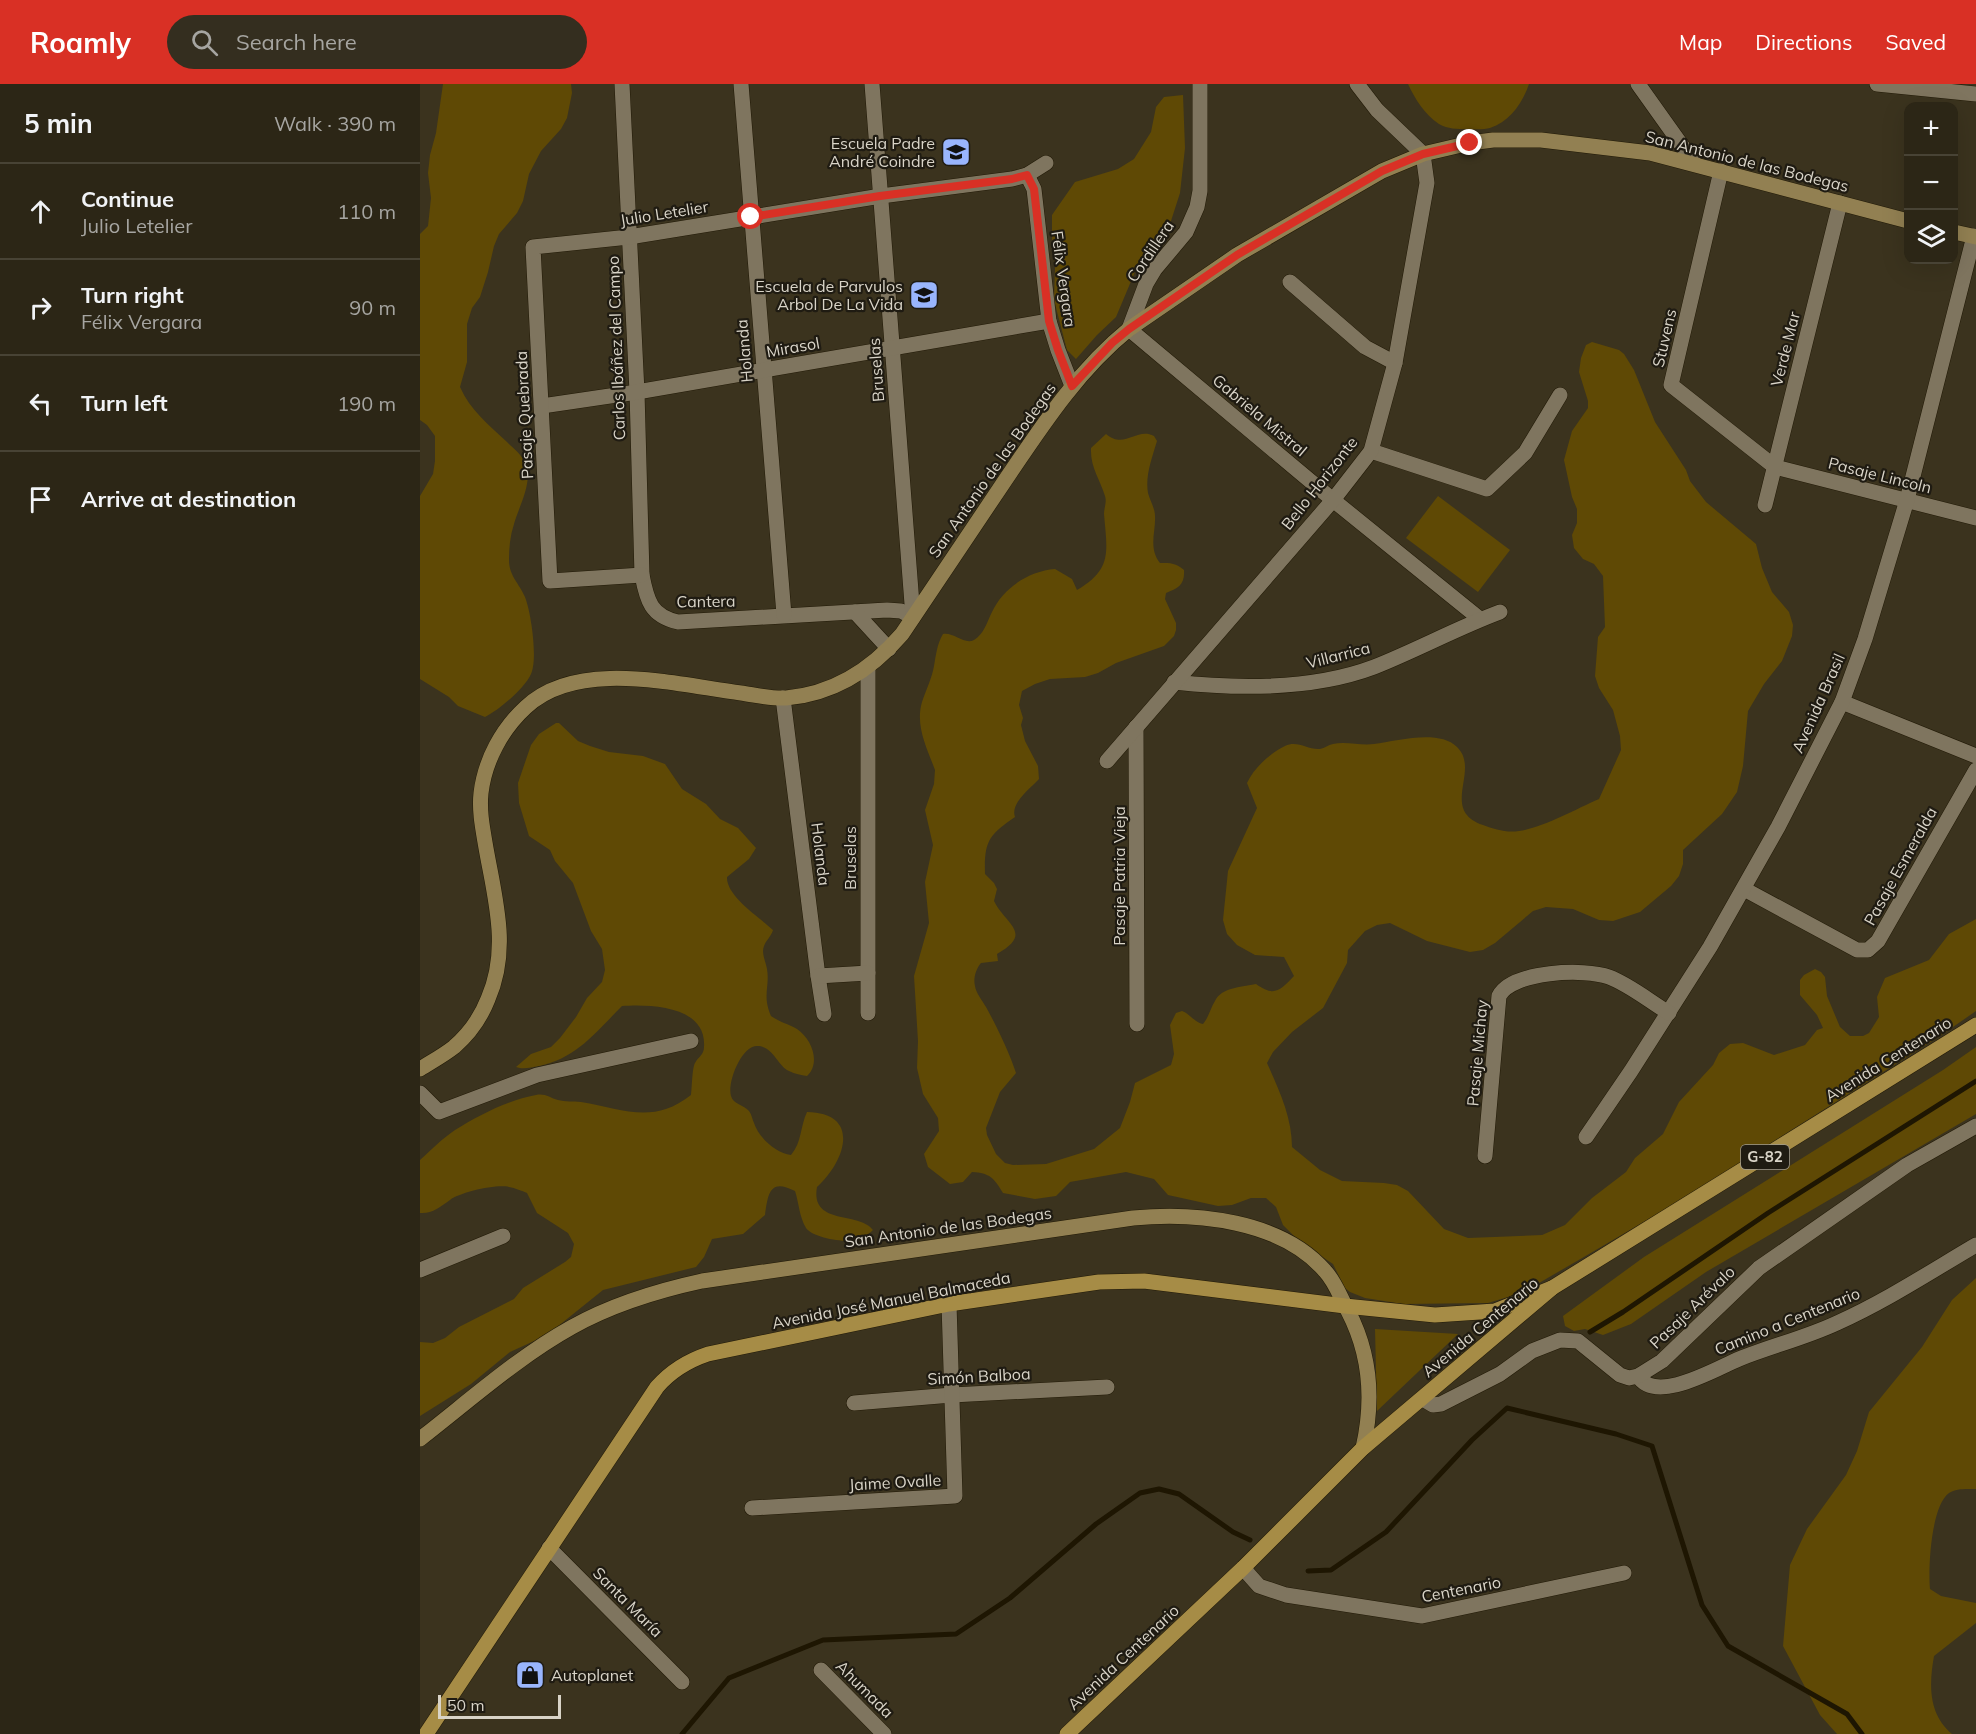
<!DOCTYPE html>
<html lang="en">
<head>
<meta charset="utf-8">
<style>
  body { margin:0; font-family:Mulish,sans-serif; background:#342e1f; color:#f1f3f6 }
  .controls { position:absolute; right:18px; top:18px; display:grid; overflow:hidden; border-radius:12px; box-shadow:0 6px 24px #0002 }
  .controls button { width:54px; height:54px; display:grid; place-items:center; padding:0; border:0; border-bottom:2px solid #484335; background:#2c2616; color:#f1f3f6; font:30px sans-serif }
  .scale { position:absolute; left:18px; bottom:15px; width:123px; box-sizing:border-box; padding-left:6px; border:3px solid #d9d4c8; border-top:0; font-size:16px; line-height:21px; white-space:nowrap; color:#d9d4c8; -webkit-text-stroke:4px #1f1b12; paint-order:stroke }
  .stop { position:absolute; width:18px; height:18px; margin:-14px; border:4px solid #d93025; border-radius:50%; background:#fff }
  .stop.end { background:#d93025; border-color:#fff; box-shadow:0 2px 6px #0008 }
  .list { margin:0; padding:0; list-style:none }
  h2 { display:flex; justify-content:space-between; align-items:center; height:78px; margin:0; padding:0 24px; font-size:26px }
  h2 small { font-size:20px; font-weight:400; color:#a6a5a1 }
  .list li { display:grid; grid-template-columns:39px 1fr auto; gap:18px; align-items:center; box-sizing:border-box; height:96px; padding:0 24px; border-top:2px solid #484335 }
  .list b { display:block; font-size:22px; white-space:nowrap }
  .list p { margin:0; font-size:20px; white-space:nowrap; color:#a6a5a1 }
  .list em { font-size:20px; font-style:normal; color:#a6a5a1 }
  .icon { flex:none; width:33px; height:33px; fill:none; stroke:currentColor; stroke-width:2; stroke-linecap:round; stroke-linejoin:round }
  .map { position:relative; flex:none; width:1556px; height:1650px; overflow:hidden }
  header { display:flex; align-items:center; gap:36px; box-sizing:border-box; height:84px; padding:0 30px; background:#d93025; color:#fff }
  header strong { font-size:28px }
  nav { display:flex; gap:33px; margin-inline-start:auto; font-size:21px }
  .search { width:420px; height:54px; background:#342e1f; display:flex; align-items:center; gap:15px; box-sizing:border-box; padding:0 21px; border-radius:33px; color:#a6a5a1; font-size:22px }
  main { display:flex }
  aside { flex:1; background:#2c2616 }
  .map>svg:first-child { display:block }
  .green { fill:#5f4905 }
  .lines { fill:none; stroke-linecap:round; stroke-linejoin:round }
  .stream { stroke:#1e1602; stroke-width:5 }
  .street-casing { stroke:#221a07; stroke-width:16 }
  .secondary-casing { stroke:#221a07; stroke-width:16 }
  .primary-casing { stroke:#221a07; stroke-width:16 }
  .street { stroke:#7f755f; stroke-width:15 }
  .secondary { stroke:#928052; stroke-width:15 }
  .primary { stroke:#a68c46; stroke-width:15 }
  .route { stroke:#d93025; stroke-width:8 }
  .labels { text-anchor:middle; stroke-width:4.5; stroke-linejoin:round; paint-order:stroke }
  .shield { fill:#1f1b12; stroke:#a19c91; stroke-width:1.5 }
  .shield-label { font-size:15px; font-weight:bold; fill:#d9d4c8 }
  .poi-label { font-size:16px; fill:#d9d4c8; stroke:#1f1b12; text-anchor:end }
  .street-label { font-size:16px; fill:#d9d4c8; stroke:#1f1b12 }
</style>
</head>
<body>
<header>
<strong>Roamly</strong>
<div class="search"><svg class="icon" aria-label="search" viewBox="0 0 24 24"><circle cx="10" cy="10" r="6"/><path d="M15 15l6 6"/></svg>Search here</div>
<nav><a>Map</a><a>Directions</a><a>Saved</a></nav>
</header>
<main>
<aside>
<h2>5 min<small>Walk · 390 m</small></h2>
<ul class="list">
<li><svg class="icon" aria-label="ahead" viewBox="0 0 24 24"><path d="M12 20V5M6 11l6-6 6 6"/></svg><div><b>Continue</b><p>Julio Letelier</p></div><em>110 m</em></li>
<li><svg class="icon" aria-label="right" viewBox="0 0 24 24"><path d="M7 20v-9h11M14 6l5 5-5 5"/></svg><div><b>Turn right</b><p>Félix Vergara</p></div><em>90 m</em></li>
<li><svg class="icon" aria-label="left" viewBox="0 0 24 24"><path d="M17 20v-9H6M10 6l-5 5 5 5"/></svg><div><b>Turn left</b></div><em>190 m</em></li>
<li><svg class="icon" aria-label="arrive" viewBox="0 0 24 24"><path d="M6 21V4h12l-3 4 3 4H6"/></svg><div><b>Arrive at destination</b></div></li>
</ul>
</aside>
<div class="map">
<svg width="1556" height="1650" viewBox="0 0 1556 1650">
  <rect width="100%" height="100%" fill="#3b331e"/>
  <g class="green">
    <path d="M23 0H151L152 9 147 34 141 45 121 67 109 90 103 117 97 129 79 150 74 162 68 188 60 213 52 224 47 240V278L40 303C50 326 69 341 87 358 93 364 101 370 105 378 114 397 99 422 94 440 90 452 89 464 89 476 89 492 99 499 105 513 111 528 118 575 111 590 105 604 79 626 65 633L38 622 29 613 0 595V412L13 390 15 377V352L7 341 0 336V150L8 142 11 114 8 89 10 71 16 49Z"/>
    <path d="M988 0H1109C1103 18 1090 38 1070 44 1063 46 1053 45 1047 45 1037 45 1028 45 1019 40 1005 31 995 15 988 0Z"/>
    <path d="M763 11 765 64 760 109 750 140 717 183 696 233 677 251 656 275 647 266 634 216 635 183 632 156V131L655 98 698 85 714 75 731 48 736 23 744 13Z"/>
    <path d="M1172 258 1199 266 1204 270 1214 286 1235 338 1266 386 1270 397 1286 418 1336 460 1342 484 1352 508 1369 528 1373 541 1372 552 1362 577 1344 600 1328 627 1323 682 1317 708 1302 730 1263 766V780L1259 792 1251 802 1220 828 1193 837 1179 836 1153 825 1126 823 1113 827 1075 859 1063 866 1050 868 1007 857 970 839 957 841 945 847 928 866 927 879 903 924 872 948 853 968 847 979C859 1006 872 1033 872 1063L900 1086 922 1097 964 1099 977 1101 988 1107 1024 1145 1048 1154 1122 1151 1145 1141 1172 1114 1206 1088 1215 1074 1243 1050 1259 1018 1293 981 1299 969 1310 960 1323 959 1354 971 1385 961 1397 946 1403 944 1397 931 1380 911V896L1384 891 1395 885 1401 888 1405 893 1407 912 1420 943 1430 952H1443L1449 949 1459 933 1457 913 1465 894 1509 876 1529 850 1556 835V927L1520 952 1256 1119 1157 1177 1119 1199 1088 1213 1068 1219 983 1220 945 1214 930 1208 925 1204 913 1180 880 1158 863 1141 856 1123 846 1114H831L812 1121 798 1122 748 1111 734 1095 706 1088 650 1098 636 1112 615 1115 583 1109C574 1094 570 1089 552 1088L543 1098 530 1100 508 1083 504 1070 519 1047 518 1034 503 1010 497 984 498 957 494 892 509 839 505 798 513 761 505 726 514 700 515 686C507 664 495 642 502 618 506 606 512 594 514 582 516 571 517 560 523 550 534 548 544 561 554 556 564 550 567 538 572 528 583 504 609 487 635 485L652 495 657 506C693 485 687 467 684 430 684 424 687 418 685 412 680 395 670 383 671 364L686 350C705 366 716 343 734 352L737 357C732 374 725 392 728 409 730 417 735 424 735 432 736 447 728 464 740 479 751 479 756 479 764 486 765 501 758 504 746 509L745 515 756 539V546L754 552 744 562 696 579 678 589 665 593 630 595 615 600 602 607 599 621 603 634 601 641 605 657 618 682 619 695C610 705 590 719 595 733 569 751 564 757 565 790L574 799 577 805 574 817C586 841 614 849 577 870L578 877 561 879C556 885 553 894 555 902 556 909 562 916 566 923 576 941 590 970 596 989L580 1008 566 1044 567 1051 576 1070 585 1079 593 1081 626 1080 674 1065 700 1044 710 1018 715 999 751 981 754 970 750 941 756 929 762 927C770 930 774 938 783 940 789 933 790 925 795 917 802 903 822 903 836 900 854 913 860 907 874 892L864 873 835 871 817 861 807 850 803 836 808 787 837 724 827 699C834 684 849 670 865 662 878 656 887 666 900 665 905 664 908 661 913 660 926 657 941 662 954 660 977 657 1019 645 1037 663 1061 686 1019 726 1063 741 1074 745 1086 749 1099 747 1122 744 1156 725 1179 715L1201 666 1200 652 1193 626 1179 604 1175 592 1178 553 1185 543 1183 492 1174 480 1163 475 1154 464 1152 451 1157 439V425L1152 413 1144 376 1152 347 1168 324V317L1159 288 1161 274 1166 261Z"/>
    <path d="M1018 412 1090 466 1058 508 986 454Z"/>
    <path d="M136 639H139L158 657 170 662 189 668 223 672 245 680 262 705 286 720 300 735 318 744 336 764 329 775 307 793C306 812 339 833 353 846 351 853 346 856 344 862 341 869 346 878 347 885 350 903 342 911 351 932 359 938 369 940 377 945 392 955 401 979 387 992 381 991 375 990 369 987 357 981 353 962 337 962 321 962 307 999 311 1012 313 1020 324 1021 329 1027 332 1031 332 1035 334 1039 339 1054 356 1069 371 1071 382 1058 380 1043 387 1028 442 1029 425 1078 397 1103 390 1142 440 1127 453 1146 449 1150 443 1155 437 1156 425 1159 393 1154 386 1144 379 1132 379 1119 375 1107 350 1094 348 1109 345 1131L323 1150 292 1155 284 1173 276 1183 183 1206 137 1243 114 1257 90 1268 51 1300 0 1332V1258L13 1259 25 1254 39 1243 94 1215 103 1204 145 1178 151 1173 154 1160 148 1149 117 1129 107 1109C102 1107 95 1104 89 1103 76 1100 41 1108 30 1116 20 1123 12 1130 0 1129V1076C11 1066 23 1054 35 1046 59 1031 88 1016 116 1011 125 1009 130 1014 138 1016 145 1018 153 1017 161 1018 203 1025 233 1041 271 1011 272 1004 272 984 275 979 278 973 284 971 284 963 287 922 231 920 202 922 176 948 157 974 119 982 111 983 104 986 96 983L111 970 131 963 140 954 156 933 167 914 182 898 185 886 182 865 171 847 153 799 135 777 130 766 109 752 99 719 98 699 111 661 119 650Z"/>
    <path d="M1556 963V1030L1286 1188 1211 1240 1183 1251 1165 1245 1154 1247 1145 1242 1143 1232 1224 1173 1523 986Z"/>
    <path d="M1556 1194V1405C1547 1405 1536 1404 1529 1409 1511 1422 1508 1484 1510 1505L1521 1512 1556 1519V1539L1514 1572C1509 1600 1508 1630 1532 1650H1417L1400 1631 1363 1562 1370 1481 1387 1445 1426 1391 1437 1367 1449 1328 1502 1263 1532 1216Z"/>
    <path d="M955 1245 1038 1250 957 1327Z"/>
  </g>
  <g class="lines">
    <g class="stream">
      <path d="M1170 1248 1203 1228 1348 1129 1556 997"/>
      <path d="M888 1487 911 1486 966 1448 1052 1356 1087 1324 1196 1350 1232 1362 1282 1521 1308 1562 1427 1630 1442 1650"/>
      <path d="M262 1650 309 1594 403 1556 536 1550 590 1514 676 1440 720 1409 739 1405 759 1410 813 1448 830 1456"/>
    </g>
    <g class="street-casing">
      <g id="street">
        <path d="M202 0 217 308 222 491C227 517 231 532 258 538L467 526 481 527 493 533"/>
        <path d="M321 0 364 531"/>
        <path d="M452 0 493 533"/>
        <path d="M780 0V107L777 123 766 148 735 185 726 200 709 245 913 416 1060 535"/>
        <path d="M1218 0 1275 80"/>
        <path d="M1457 0 1556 10"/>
        <path d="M1301 87 1251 301 1355 383 1556 434"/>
        <path d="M607 91 614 105 629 237 638 266 652 302"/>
        <path d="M870 198 945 263 975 279"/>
        <path d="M122 322 217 308 629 237"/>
        <path d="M951 367 1067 405 1105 369 1140 311"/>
        <path d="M1345 421 1420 119"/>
        <path d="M222 491 130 497 113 163 209 153 461 112 592 95 607 91 626 79"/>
        <path d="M435 528 469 565"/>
        <path d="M448 583V929"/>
        <path d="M754 598C818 605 893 606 954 583 997 566 1037 544 1080 528"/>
        <path d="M363 614 398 892 404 930"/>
        <path d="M1422 618 1556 672"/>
        <path d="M716 643 717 940"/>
        <path d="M687 677 913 416 951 367 975 279 1007 99 1003 70 957 26 937 0"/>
        <path d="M1324 805 1437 866H1448L1458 857 1556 686"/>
        <path d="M398 892 448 889"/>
        <path d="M0 1009 19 1028 117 991 271 957"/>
        <path d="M1166 1053 1211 987 1290 863 1358 743 1422 618 1445 555 1487 416 1554 152"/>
        <path d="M1065 1072 1079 912C1092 887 1165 884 1189 893 1210 901 1229 917 1249 929"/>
        <path d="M0 1186 83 1152"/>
        <path d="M1218 1292C1236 1321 1297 1284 1319 1275 1351 1262 1385 1254 1417 1239 1466 1217 1510 1188 1556 1161"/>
        <path d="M1003 1315 1013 1321 1021 1320 1080 1290 1112 1267 1140 1256 1158 1257 1200 1291 1209 1294 1218 1292 1242 1277 1339 1184 1487 1081 1556 1042"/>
        <path d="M434 1319 532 1311 687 1303"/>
        <path d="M332 1424 535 1412 529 1220"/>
        <path d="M129 1464 262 1598"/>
        <path d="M823 1484 839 1502 866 1511 1002 1532 1204 1489"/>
        <path d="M401 1586 464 1650"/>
      </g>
    </g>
    <g class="secondary-casing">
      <g id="secondary">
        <path d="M1534 148 1556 153"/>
        <path d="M0 985C11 978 24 971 34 963 49 950 61 933 68 915 90 865 75 815 66 764 63 746 59 728 61 709 65 676 82 645 106 623 158 574 257 601 321 609 335 611 352 615 366 614 413 610 452 585 482 550 515 500 549 451 582 401 620 345 656 288 709 245L817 171 962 87 1003 70 1050 59 1073 56H1121L1230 69 1488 137"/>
        <path d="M0 1355C49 1317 98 1273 152 1243 193 1220 236 1207 282 1197L713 1134C775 1128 861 1136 905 1187 916 1199 920 1213 928 1227 951 1271 954 1316 943 1364"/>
      </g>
    </g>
    <g class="primary-casing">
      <g id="primary">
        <path d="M6 1650 237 1303C251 1287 267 1277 288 1270L529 1220 679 1198 724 1197 925 1222 1015 1231 1075 1227 1132 1204"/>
        <path d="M647 1650 823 1484 943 1364 1132 1204 1556 941"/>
      </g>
    </g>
    <use href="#street" class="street"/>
    <use href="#secondary" class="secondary"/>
    <use href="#primary" class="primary"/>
  </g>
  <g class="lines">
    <path class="route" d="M331 133 460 112 592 95 607 91 614 105 629 237 638 266 652 302 692 259 709 245 817 171 962 87 1003 70 1050 59"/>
  </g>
  <defs>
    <g id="school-square" transform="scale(1.5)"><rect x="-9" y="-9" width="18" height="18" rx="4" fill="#99b5fd" stroke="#1f1b12"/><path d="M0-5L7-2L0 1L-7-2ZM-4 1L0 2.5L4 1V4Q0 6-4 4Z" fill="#111"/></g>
    <g id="shop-square" transform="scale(1.5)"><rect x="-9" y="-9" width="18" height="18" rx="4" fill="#99b5fd" stroke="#1f1b12"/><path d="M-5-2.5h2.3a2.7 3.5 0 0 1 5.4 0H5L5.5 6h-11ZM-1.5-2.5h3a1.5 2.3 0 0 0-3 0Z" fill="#111"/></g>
  </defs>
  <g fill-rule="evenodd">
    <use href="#school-square" x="536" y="68"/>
    <use href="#school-square" x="504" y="211"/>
    <use href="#shop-square" x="110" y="1591"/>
  </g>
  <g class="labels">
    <rect class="shield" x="1321" y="1061" width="48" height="24" rx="4.5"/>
    <g class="shield-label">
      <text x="1345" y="1078">G-82</text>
    </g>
    <g class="poi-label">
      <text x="515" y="65">Escuela Padre<tspan x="515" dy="18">André Coindre</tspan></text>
      <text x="483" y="208">Escuela de Parvulos<tspan x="483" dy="18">Arbol De La Vida</tspan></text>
      <text x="131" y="1597" text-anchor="start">Autoplanet</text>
    </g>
    <g class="street-label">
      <text transform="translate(1327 77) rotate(14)" y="6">San Antonio de las Bodegas</text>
      <text transform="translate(244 129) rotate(-9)" y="6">Julio Letelier</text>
      <text transform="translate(730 167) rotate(-56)" y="6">Cordillera</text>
      <text transform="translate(644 195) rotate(82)" y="6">Félix Vergara</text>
      <text transform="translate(1244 254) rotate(-77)" y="6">Stuvens</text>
      <text transform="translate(373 263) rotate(-10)" y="6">Mirasol</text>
      <text transform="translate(196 264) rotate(-92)" y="6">Carlos Ibáñez del Campo</text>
      <text transform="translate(1365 265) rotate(-76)" y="6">Verde Mar</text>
      <text transform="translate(324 267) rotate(-95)" y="6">Holanda</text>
      <text transform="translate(456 286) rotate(-94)" y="6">Bruselas</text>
      <text transform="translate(104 331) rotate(-93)" y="6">Pasaje Quebrada</text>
      <text transform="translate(840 331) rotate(40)" y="6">Gabriela Mistral</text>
      <text transform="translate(572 386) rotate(-55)" y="6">San Antonio de las Bodegas</text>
      <text transform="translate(1460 391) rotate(14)" y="6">Pasaje Lincoln</text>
      <text transform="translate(899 399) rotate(-52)" y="6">Bello Horizonte</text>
      <text transform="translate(286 517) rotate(-1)" y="6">Cantera</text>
      <text transform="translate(918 571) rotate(-14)" y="6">Villarrica</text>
      <text transform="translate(1398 619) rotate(-66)" y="6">Avenida Brasil</text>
      <text transform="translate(401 770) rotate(83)" y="6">Holanda</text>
      <text transform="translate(430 774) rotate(-90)" y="6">Bruselas</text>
      <text transform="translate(1480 782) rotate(-61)" y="6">Pasaje Esmeralda</text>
      <text transform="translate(699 792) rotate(-90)" y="6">Pasaje Patria Vieja</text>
      <text transform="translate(1057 969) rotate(-85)" y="6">Pasaje Michay</text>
      <text transform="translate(1468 975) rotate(-32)" y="6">Avenida Centenario</text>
      <text transform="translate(528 1143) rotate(-8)" y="6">San Antonio de las Bodegas</text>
      <text transform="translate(471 1216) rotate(-11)" y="6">Avenida José Manuel Balmaceda</text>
      <text transform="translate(1272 1223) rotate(-44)" y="6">Pasaje Arévalo</text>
      <text transform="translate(1367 1237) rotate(-22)" y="6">Camino a Centenario</text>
      <text transform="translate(1060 1243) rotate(-40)" y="6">Avenida Centenario</text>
      <text transform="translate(559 1292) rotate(-3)" y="6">Simón Balboa</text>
      <text transform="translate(475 1398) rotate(-3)" y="6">Jaime Ovalle</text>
      <text transform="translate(1041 1505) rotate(-11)" y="6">Centenario</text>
      <text transform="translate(208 1518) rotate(45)" y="6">Santa María</text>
      <text transform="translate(703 1573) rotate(-43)" y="6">Avenida Centenario</text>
      <text transform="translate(445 1605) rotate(45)" y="6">Ahumada</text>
    </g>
  </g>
</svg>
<div class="controls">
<button>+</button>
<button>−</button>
<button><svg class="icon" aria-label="layers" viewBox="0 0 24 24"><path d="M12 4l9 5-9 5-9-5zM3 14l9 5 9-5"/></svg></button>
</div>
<div class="scale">50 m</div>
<div class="stop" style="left:331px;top:133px"></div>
<div class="stop end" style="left:1050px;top:59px"></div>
</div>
</main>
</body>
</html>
